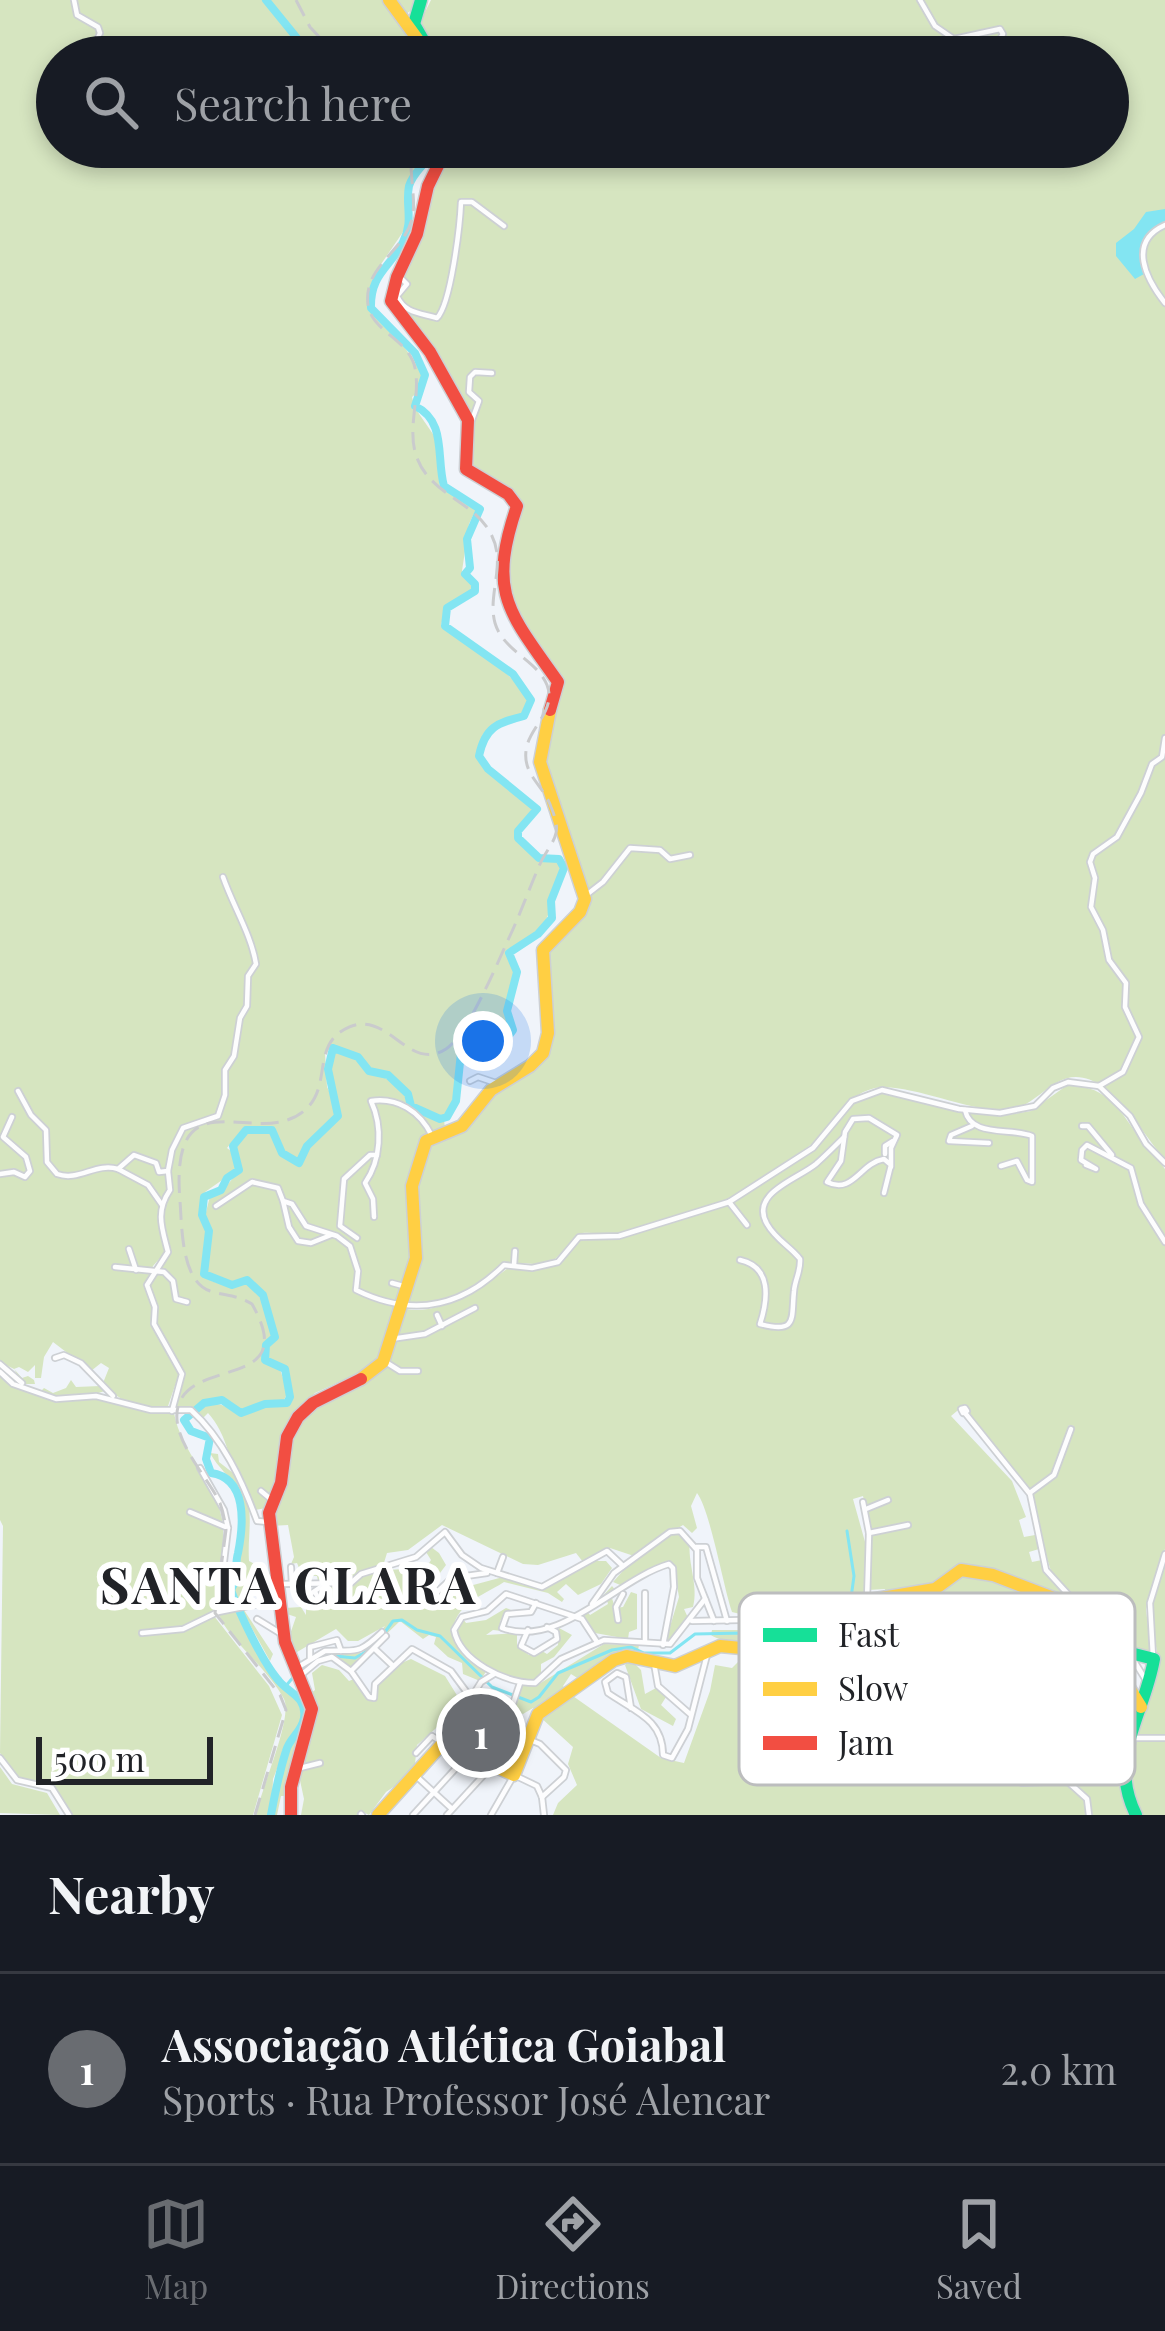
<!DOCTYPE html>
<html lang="en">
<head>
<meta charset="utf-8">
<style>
  body { margin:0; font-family:"Playfair Display",serif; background:#20242c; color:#f1f3f6 }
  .scale { position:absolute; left:36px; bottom:30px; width:177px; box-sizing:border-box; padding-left:12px; border:6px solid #212327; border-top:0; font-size:33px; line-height:42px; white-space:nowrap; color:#212327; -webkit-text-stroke:9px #fff; paint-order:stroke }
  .you { position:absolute; left:483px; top:1041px; width:42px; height:42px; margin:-30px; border:9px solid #fff; border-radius:50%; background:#1a73e8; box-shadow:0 0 0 18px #1a73e833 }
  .badge { display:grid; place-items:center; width:78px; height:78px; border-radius:50%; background:#696c71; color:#fff; font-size:39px; font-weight:700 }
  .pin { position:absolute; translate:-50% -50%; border:6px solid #fff; box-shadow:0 3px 12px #0006 }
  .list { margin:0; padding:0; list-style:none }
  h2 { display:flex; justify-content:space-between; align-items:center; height:156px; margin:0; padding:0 48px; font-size:51px }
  h2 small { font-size:39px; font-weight:400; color:#9ea1a6 }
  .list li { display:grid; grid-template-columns:78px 1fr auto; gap:36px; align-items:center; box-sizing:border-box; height:192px; padding:0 48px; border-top:3px solid #363941 }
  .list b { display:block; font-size:45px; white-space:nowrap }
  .list p { margin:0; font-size:39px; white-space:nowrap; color:#9ea1a6 }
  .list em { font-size:39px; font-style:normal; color:#9ea1a6 }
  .icon { flex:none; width:66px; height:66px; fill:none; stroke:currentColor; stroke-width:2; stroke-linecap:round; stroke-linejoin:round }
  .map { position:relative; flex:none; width:1165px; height:1815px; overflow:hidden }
  .search { position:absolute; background:#171b24; box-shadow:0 6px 18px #0003; left:36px; right:36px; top:36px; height:132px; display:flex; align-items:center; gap:30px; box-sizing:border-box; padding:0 42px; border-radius:66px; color:#9ea1a6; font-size:45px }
  .sheet { height:348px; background:#171b24 }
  nav { display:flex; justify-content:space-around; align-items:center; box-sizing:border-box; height:168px; border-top:3px solid #363941; background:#171b24; font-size:33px; color:#9ea1a6 }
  nav a { display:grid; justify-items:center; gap:6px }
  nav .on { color:#696c71 }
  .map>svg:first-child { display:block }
  .green { fill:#d6e5c0 }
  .water { fill:#83e5f2 }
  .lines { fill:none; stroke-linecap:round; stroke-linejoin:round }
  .stream { stroke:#83e5f2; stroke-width:3 }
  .river { stroke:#83e5f2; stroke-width:8 }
  .street-casing { stroke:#cdd0d4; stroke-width:8 }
  .fast-casing { stroke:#cdd0d4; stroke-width:15 }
  .slow-casing { stroke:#cdd0d4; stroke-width:15 }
  .jam-casing { stroke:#cdd0d4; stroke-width:15 }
  .street { stroke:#fdfdfe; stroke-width:4.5 }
  .fast { stroke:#16e098; stroke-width:12 }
  .slow { stroke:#ffcf43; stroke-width:12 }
  .jam { stroke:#f24e42; stroke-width:12 }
  .rail { stroke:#cacbcd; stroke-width:3; stroke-dasharray:18 9; stroke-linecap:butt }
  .labels { text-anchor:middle; stroke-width:12; stroke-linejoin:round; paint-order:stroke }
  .district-label { font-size:51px; font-weight:bold; letter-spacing:3px; fill:#212327; stroke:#fff }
  .key { fill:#fff; stroke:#bcbdbe; stroke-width:3 }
  .key-label { font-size:33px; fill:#212327 }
</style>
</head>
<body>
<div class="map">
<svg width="1165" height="1815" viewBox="0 0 1165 1815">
  <rect width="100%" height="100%" fill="#f0f4fa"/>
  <g class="green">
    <path d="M0 0H416L412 10 398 19 426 57H57V147H437L407 183V226L373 276 370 309 403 345 424 376 420 390 412 397 415 408 435 437 440 487 476 509 469 524 462 571 474 587 470 593 446 606 441 625 469 641 523 688 530 698 522 715 500 721 483 734 478 757 536 809 517 831 518 839 540 861 557 862 561 869C555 885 551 917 541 928 531 938 517 943 508 953 522 980 502 1000 512 1030L462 1042C454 1066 459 1093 447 1114L440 1116 414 1106C407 1087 390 1079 373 1071 355 1062 358 1050 332 1047L325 1053 327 1087 337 1106V1115C319 1129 309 1147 297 1163L283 1153 272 1128 244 1127 227 1148 236 1155 238 1169 205 1192 202 1199V1218L207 1230 202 1273C213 1287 231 1285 246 1282L262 1295 273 1336 264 1345 266 1362 277 1364 266 1359 267 1345 276 1334 264 1294 248 1279 233 1284 207 1273 211 1233 205 1216 210 1196 221 1192 241 1169 234 1146C242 1132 253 1127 270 1132L281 1154 299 1165 309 1147 339 1116 330 1068 335 1051C352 1053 355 1060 367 1070 378 1079 373 1071 385 1078 410 1091 410 1119 444 1120L445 1128 424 1136 407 1190 413 1249 387 1343 374 1366 315 1393 293 1416 283 1439 278 1480 266 1508 255 1510 241 1475 237 1478C257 1507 247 1528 249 1561L264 1569 257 1571 262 1578 247 1586 248 1597 243 1600 249 1604 242 1607 273 1654 270 1661 233 1594C239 1574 250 1510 238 1490 230 1476 218 1468 210 1453L218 1454 219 1462 237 1476C227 1454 227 1435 208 1413L203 1418 196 1412C211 1397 224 1405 240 1414L265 1405 288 1404 291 1395 286 1369 278 1364 288 1392 284 1400 240 1412 220 1398 204 1401 193 1411 172 1410 183 1372 156 1326 155 1301 148 1285 168 1249 153 1266 145 1284 153 1304 151 1324 179 1374 167 1409C141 1410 120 1403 103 1383L109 1368 101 1363 91 1371 53 1342 44 1357 41 1378H35V1365L28 1372 19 1367 14 1369 22 1378 28 1376 34 1380 35 1384H23L14 1369 0 1362V1175H21L0 1173Z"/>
    <path d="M431 0H1165V1159C1140 1133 1102 1055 1056 1083 1035 1096 1027 1110 1000 1110 963 1109 904 1082 875 1088 839 1097 835 1128 808 1147 783 1163 758 1182 732 1197 704 1212 650 1225 619 1233 607 1235 594 1232 582 1233L553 1261 534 1264 503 1262C478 1286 442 1307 406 1305L418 1261 414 1191 428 1144 461 1131 495 1092 534 1069 545 1057 552 1029 547 954C558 933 581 925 589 902L545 756 563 682 510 601 508 549 522 507 516 495 470 467C466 451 476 436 471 420 457 375 414 340 395 296L418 240 429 194 452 147H1108V57H439L419 24Z"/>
    <path d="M1066 1086C1105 1083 1121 1111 1140 1139 1147 1150 1157 1158 1165 1169V1549L1146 1609 1151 1653 1105 1642 1082 1606 1052 1574 1041 1540 1033 1492 1056 1478 1074 1426 1069 1425 1051 1476 1030 1491 963 1406 951 1416 1012 1481 1026 1517 1019 1520 1024 1537 1035 1535 1039 1549 1029 1552 1032 1562 1042 1560 1048 1575 1068 1596 1067 1599 965 1567 954 1570 934 1587 886 1595 885 1589 868 1590 872 1534 863 1496 853 1499 867 1549 864 1599 843 1617 810 1614 771 1642 753 1635C744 1642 720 1642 711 1635L712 1630H742L744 1615 732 1612C723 1585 710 1510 697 1493L691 1506 697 1528 692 1533 683 1525 634 1556 610 1548 583 1562 576 1553 538 1565 523 1564 442 1525 408 1550 387 1553 383 1566 360 1571 348 1582 323 1568 322 1581H318L317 1576 302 1575 297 1563 291 1564 294 1557 288 1525 271 1526C278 1493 279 1445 301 1418 311 1406 327 1400 341 1393 389 1372 392 1357 406 1309 441 1315 481 1289 508 1268 547 1271 557 1270 581 1240H616L728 1205 810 1154 853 1103 878 1093 1001 1116 1031 1111Z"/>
    <path d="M0 1374 12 1384 40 1392 44 1388 53 1393 66 1388 71 1380 76 1387 100 1386 105 1391 71 1401 96 1397 174 1413C181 1452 215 1480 222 1519 228 1550 213 1584 214 1616L269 1686 282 1715 253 1815H70L56 1788 19 1779 0 1753 3 1526 0 1520Z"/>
    <path d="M677 1531 690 1541C687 1562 699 1586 693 1607L684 1609 689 1620 673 1641 665 1643 679 1597 674 1568 664 1563 625 1587 613 1582 629 1564Z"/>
    <path d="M431 1547 439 1553 446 1565 431 1585 436 1595 503 1577 547 1588 591 1561H606L612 1568 601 1584 578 1595 566 1584 557 1592 564 1599 562 1602 548 1593 504 1582C479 1598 455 1603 452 1635L487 1670 480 1681 463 1674 462 1663 448 1657 434 1644 436 1637 429 1635 423 1639 400 1621 350 1669 329 1655 300 1672 326 1653H362L385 1626 358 1641H348L336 1629 292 1655 287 1643 296 1617 284 1613 285 1608 301 1607 306 1615V1606L317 1598 321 1608 326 1606V1585H351C373 1565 398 1571 426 1568L431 1560 426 1552Z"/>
    <path d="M1165 1558V1815H1139C1101 1745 1156 1717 1157 1661 1158 1645 1151 1630 1152 1614 1153 1594 1161 1578 1165 1558Z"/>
    <path d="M974 1572 1071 1603 1083 1614 1067 1627 1096 1664 1083 1675 1038 1698 1044 1712 1122 1680 1137 1710 1115 1720 1124 1794 1133 1815H553L558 1803 577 1785 568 1764 573 1747 539 1716 570 1694 661 1758 684 1763 710 1691 715 1665 732 1668 749 1651 777 1643 810 1618 844 1621 867 1602 869 1608C890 1608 921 1603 939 1591 953 1581 956 1574 974 1572Z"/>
    <path d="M612 1586 617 1592 611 1595 615 1608 623 1607 631 1592 637 1594V1629L629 1632 628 1639 595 1633 582 1614 586 1610 590 1615 608 1604 606 1597 599 1600Z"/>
    <path d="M506 1608 511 1610 500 1621 502 1631 493 1630 486 1635 517 1633V1646L529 1655 542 1651 547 1654 558 1645 559 1628 572 1635 554 1657 541 1664V1676L533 1682C503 1680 468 1660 455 1631L463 1619 466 1623 486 1620Z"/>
    <path d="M236 1609 270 1673 298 1699 302 1710 301 1726 286 1746 273 1779 272 1802 287 1749 304 1726 302 1701 308 1706C305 1738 290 1762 284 1791L287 1796H281L277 1815H256C261 1789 293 1718 284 1699 268 1669 237 1647 221 1620L219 1613Z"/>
    <path d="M604 1644 639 1645 637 1656 615 1657 579 1679 571 1674 563 1686 567 1691 540 1711 533 1708 523 1714 513 1711 522 1685 539 1684Z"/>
    <path d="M411 1659 445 1676 458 1697C454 1714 431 1733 417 1745L414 1773 386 1792 369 1815 361 1811 360 1815H301L304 1799 298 1771 309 1732V1695L315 1690 312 1673 322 1665 339 1670 349 1681 354 1679 368 1697 376 1699V1687L394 1666Z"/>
    <path d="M631 1660 641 1670 645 1694 656 1688 666 1697 661 1705 676 1719 673 1726 641 1709 625 1665Z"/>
    <path d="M0 1767 12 1784 47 1793 60 1815 0 1813Z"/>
  </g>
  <path class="water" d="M1165 209V222C1142 230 1136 252 1144 274L1135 279 1116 256V243L1134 229 1146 212Z"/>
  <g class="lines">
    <g class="stream">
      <path d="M812 1612 839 1608 851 1598 854 1576 847 1531"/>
      <path d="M380 1639 393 1621 402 1620 417 1630 440 1636 492 1687 531 1702 539 1697 558 1673 612 1650 631 1647 644 1653H670L695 1634 744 1633 764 1637 798 1620"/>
      <path d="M302 1669 325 1655 355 1658 369 1650"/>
      <path d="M285 1687 295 1675"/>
    </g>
    <g class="river">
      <path d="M266 0 305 48 318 57"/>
      <path d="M271 1815C275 1793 279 1773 286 1751 289 1738 302 1732 304 1718 307 1697 290 1694 279 1681 263 1663 239 1613 231 1590 239 1577 234 1567 238 1553 244 1523 247 1478 211 1473L206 1459 210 1438 191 1431 184 1420 204 1403 222 1400 241 1413 265 1404 287 1403 290 1397 285 1369 265 1360 266 1345 275 1337 263 1295 247 1280 232 1285 204 1274 209 1231 202 1215 204 1197 221 1190 227 1178 239 1170 233 1146 246 1130H272L282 1153 299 1163 307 1146 338 1116 328 1069 333 1048 358 1057 369 1071 388 1075 408 1094 411 1106 440 1119 447 1117 456 1101 462 1043 510 1034 513 1030 507 1011 517 972 509 953 538 934 552 918 551 901 564 868 559 859 539 858 518 838V831L537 809 488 769 479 756C485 727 497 723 524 716L531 700 513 674 445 626 447 608 475 591V584L465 574 470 568 467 539 480 509 444 486C436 458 447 421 415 406L425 375 415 353 371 308C370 274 390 268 403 242 414 221 405 205 409 186 413 171 430 161 435 147"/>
    </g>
    <g class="street-casing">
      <g id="street">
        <path d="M74 0 77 15 98 27 100 33 90 57"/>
        <path d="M920 0 935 26 954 39 1000 29 1003 34 996 46V57"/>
        <path d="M1165 225C1127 242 1146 279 1165 303"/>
        <path d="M399 276 407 284 397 296C405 314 421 313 437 318 451 304 460 225 461 202H472L504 226"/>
        <path d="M472 420 479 401 469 392 470 377 475 372 492 373"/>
        <path d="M585 896 603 882 630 848 660 850 670 859 690 855"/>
        <path d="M470 1081 478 1077 499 1084"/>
        <path d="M1099 1086 1123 1072 1139 1037 1125 1007 1126 983 1109 960 1103 930 1091 907 1095 878 1090 862 1093 854 1117 837 1141 793 1152 764 1162 757 1165 738"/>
        <path d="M18 1091 31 1115 46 1130 47 1162 57 1174C79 1182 96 1162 118 1169L134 1155 156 1163 159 1172 168 1171 170 1190C155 1212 162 1228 168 1252L147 1285 155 1307 154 1324 182 1374 172 1411"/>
        <path d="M965 1110C971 1138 1010 1127 1032 1136V1182L1027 1180 1017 1161 1001 1166"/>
        <path d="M972 1126 951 1135 949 1141 989 1143"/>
        <path d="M1082 1126H1088L1112 1155"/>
        <path d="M885 1154V1146L893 1141"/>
        <path d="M1086 1165 1096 1169 1081 1160 1082 1150 1087 1145 1131 1168 1141 1204 1165 1242"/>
        <path d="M118 1169 148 1185 162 1205"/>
        <path d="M168 1171 172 1150 183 1128 218 1116 225 1095V1070L234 1056 240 1018 247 1006 248 976 256 964C251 934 233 906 223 877"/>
        <path d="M0 1174 14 1172 25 1177 30 1171 26 1157 3 1137 12 1117"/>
        <path d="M884 1193 891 1165 884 1159C860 1163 853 1195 827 1182L841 1161 845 1132 853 1119 869 1118 897 1135 891 1148V1167"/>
        <path d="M283 1201 289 1227 298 1241 311 1243 331 1235"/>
        <path d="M729 1202 747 1225"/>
        <path d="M216 1206 252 1182 278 1188 283 1201 292 1204 306 1226 337 1236 350 1246 358 1271 356 1290C411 1317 460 1309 504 1265L532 1268 558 1262 579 1237 619 1236 729 1202 813 1148 852 1101 882 1090 959 1109 1000 1113 1035 1106 1053 1088 1068 1082 1099 1086 1130 1116 1146 1144 1165 1163"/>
        <path d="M374 1217 373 1199 365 1183C381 1160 383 1127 371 1101 397 1097 420 1111 432 1136"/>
        <path d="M357 1238 340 1226 344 1179 370 1155H377"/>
        <path d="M129 1249 136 1270"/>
        <path d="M740 1260C772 1267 768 1299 760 1324 798 1334 791 1319 794 1291 795 1279 801 1271 800 1259 790 1246 776 1240 767 1224 749 1193 798 1179 816 1164 825 1156 835 1146 844 1137"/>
        <path d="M514 1265 515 1251"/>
        <path d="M115 1267 164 1272 173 1281 176 1299 187 1302"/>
        <path d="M392 1283 407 1287"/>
        <path d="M437 1315 442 1326"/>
        <path d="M391 1339 425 1334 475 1308"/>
        <path d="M55 1358 64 1355 81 1363 113 1396"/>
        <path d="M384 1361 400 1371H418"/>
        <path d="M0 1364 22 1383"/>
        <path d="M0 1372 13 1384 56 1399 96 1396 151 1410H191C223 1439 242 1480 257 1521L268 1522"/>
        <path d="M965 1408 967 1411 963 1413 961 1409Z"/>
        <path d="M965 1413 1030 1494 1046 1570 1077 1604"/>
        <path d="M200 1468 224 1510 228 1528 218 1612"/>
        <path d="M261 1491 273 1501"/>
        <path d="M1031 1492 1054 1475 1071 1429"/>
        <path d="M863 1502 869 1533 867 1600"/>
        <path d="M866 1509 888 1500"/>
        <path d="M190 1512 228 1528"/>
        <path d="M869 1533 908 1525"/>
        <path d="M696 1547H706L727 1621"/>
        <path d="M291 1567 292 1584"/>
        <path d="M497 1573 503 1557"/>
        <path d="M300 1583 303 1599 325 1584"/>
        <path d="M281 1584 351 1583 361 1574 416 1557 445 1532 462 1555 481 1568 542 1587 607 1551 623 1566"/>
        <path d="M255 1589 276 1583"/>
        <path d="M315 1592 322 1605"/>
        <path d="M437 1592 452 1578 487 1573"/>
        <path d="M536 1603 531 1612 507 1614 502 1628C560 1649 617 1579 669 1564L673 1568 674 1587 663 1645"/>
        <path d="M592 1604 614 1573 670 1532 680 1531 697 1550V1578L714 1621"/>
        <path d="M257 1619 283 1635"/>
        <path d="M618 1620 616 1607 623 1594"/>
        <path d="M692 1621 741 1620"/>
        <path d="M528 1630 521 1646 534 1653 557 1639 556 1632 547 1627"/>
        <path d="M142 1633 183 1629 218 1612 278 1600"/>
        <path d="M645 1641V1593"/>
        <path d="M597 1642 582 1619 506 1594 487 1611 462 1617 454 1630C460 1661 505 1683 535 1683L561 1659 604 1640 670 1644 705 1599"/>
        <path d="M375 1649 393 1666"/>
        <path d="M754 1651 769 1652 798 1667 804 1666 814 1652"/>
        <path d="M1131 1656 1147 1682"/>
        <path d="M1153 1657 1150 1603 1165 1554"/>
        <path d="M310 1659V1647L337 1640 341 1651"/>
        <path d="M654 1663 658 1686 690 1714"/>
        <path d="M295 1669 325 1651C356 1649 356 1657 382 1632"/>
        <path d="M351 1671 386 1636"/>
        <path d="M300 1676 318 1661 332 1657 351 1671 369 1697 374 1698 375 1684 412 1649 451 1671 471 1698"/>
        <path d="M473 1695 498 1707"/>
        <path d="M631 1708 626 1677 617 1673 605 1682 608 1693C634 1711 663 1719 663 1755L672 1758 688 1729 707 1655"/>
        <path d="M1031 1708 1119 1670"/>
        <path d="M504 1729 540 1744 566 1770 564 1777 542 1797"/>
        <path d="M1131 1738H1165"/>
        <path d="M416 1753 432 1736 443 1743 481 1682 494 1674"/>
        <path d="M0 1758 17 1780 52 1788 69 1815"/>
        <path d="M296 1769 320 1763"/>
        <path d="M415 1775 451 1808"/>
        <path d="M1050 1780 1075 1765"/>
        <path d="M1022 1783 1067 1781 1087 1799 1089 1815"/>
        <path d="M542 1797 544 1815"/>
        <path d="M361 1814 362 1815"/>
        <path d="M413 1815 468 1755"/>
        <path d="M447 1815 492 1766 520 1683"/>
        <path d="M491 1815 514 1775 537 1786 542 1797"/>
      </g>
    </g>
    <g class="fast-casing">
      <g id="fast">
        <path d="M421 0 414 24 433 57"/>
        <path d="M1107 1647 1154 1659C1144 1717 1107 1756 1136 1815"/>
      </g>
    </g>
    <g class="slow-casing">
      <g id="slow">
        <path d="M389 0 427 52"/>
        <path d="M361 1379 383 1362 416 1258 412 1186 426 1141 462 1126 491 1090 530 1066 543 1053 548 1033 543 950 580 912 585 899 540 762 550 710"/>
        <path d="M378 1815 443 1743 514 1775 538 1714 614 1660 627 1656 675 1666 720 1646 752 1649 775 1642 809 1616 847 1619 864 1601 935 1589 961 1570 993 1575 1080 1608 1141 1707"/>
      </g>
    </g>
    <g class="jam-casing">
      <g id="jam">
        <path d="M447 147 428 186 417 234 397 277 391 301 430 352 468 420 466 469 508 494 517 506C487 594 509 612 558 682L550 710"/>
        <path d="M291 1815V1787L312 1709 285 1642 269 1513 281 1483 287 1437 298 1417 313 1403 361 1379"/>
      </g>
    </g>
    <use href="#street" class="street"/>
    <use href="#fast" class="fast"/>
    <use href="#slow" class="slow"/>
    <use href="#jam" class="jam"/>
    <g class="rail">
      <path d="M296 0 310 27 338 57"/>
      <path d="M255 1815 286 1710 280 1695 215 1613 226 1530C225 1521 223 1511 220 1503 207 1475 165 1434 180 1401 200 1359 299 1387 252 1304 238 1295 225 1296 210 1291 181 1281 182 1227 180 1201 169 1069 258 1152 305 1110 333 1086 310 1044 349 1027 389 1010 408 1073 446 1049 467 1036 497 964 508 940 520 915 529 889 540 864 544 854 554 843 556 833 558 825 554 814 551 807 544 786 523 775 526 751 528 728 557 711 547 685 537 660 503 651 495 623 487 594 507 564 491 534 474 501 431 495 417 458 406 429 421 398 415 368 409 339 372 332 368 305 363 266 404 252 412 219 417 201 408 171 412 147"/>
    </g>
  </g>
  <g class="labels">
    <g class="district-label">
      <text x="289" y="1604">SANTA CLARA</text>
    </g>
  </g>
  <rect x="739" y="1593" width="396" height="192" rx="18" class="key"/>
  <rect x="763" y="1628" width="54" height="14" fill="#16e098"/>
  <rect x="763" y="1682" width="54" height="14" fill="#ffcf43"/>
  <rect x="763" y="1736" width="54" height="14" fill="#f24e42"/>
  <g class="key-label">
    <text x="838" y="1647">Fast</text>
    <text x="838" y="1701">Slow</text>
    <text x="838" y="1755">Jam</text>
  </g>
</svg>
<div class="scale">500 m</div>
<div class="you"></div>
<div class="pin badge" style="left:481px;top:1733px">1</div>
<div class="search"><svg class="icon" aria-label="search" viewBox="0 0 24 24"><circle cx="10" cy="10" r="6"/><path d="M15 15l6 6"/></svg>Search here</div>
</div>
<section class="sheet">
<h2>Nearby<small></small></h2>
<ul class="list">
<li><span class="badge">1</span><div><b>Associação Atlética Goiabal</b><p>Sports · Rua Professor José Alencar</p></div><em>2.0 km</em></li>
</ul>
</section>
<nav>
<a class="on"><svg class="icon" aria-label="map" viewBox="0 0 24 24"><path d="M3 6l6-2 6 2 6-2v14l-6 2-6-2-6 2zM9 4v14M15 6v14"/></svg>Map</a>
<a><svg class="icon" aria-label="directions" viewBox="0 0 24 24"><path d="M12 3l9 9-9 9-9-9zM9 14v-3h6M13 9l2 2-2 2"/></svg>Directions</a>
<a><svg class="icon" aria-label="saved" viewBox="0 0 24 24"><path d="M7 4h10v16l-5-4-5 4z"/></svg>Saved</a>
</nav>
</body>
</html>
